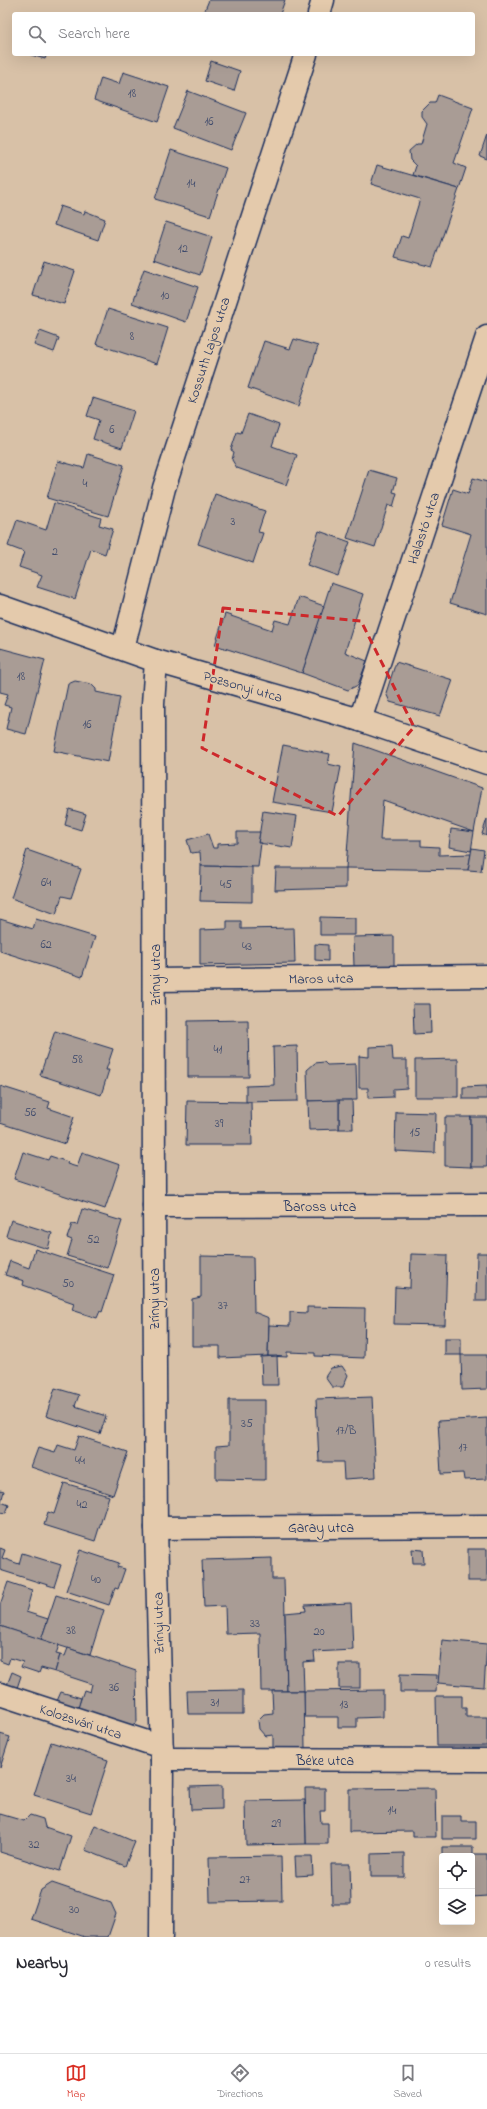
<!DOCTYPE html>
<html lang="en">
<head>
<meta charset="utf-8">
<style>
  body { margin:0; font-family:"Indie Flower",sans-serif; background:#f7f7f7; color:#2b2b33 }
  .controls { position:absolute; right:12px; bottom:12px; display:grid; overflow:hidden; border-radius:4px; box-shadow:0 4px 16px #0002 }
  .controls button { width:36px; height:36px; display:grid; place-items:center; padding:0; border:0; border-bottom:1px solid #e1e1e2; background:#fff; color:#2b2b33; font:20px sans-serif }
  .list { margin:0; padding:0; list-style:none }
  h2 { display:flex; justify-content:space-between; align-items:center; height:52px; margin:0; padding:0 16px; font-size:17px }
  h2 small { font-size:13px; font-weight:400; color:#7c7c81 }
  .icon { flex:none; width:22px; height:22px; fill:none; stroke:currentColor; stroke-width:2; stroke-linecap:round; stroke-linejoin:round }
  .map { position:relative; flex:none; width:487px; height:1937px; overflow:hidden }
  .search { position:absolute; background:#fff; box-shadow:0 4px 16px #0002; left:12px; right:12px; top:12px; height:44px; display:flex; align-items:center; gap:10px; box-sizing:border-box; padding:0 14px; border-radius:4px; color:#7c7c81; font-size:15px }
  .sheet { height:116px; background:#fff }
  nav { display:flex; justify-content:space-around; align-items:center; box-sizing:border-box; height:56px; border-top:1px solid #e1e1e2; background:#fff; font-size:11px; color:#7c7c81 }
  nav a { display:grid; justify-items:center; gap:2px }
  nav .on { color:#d93025 }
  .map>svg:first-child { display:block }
  .building { fill:#a99c95; stroke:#1b2f5e }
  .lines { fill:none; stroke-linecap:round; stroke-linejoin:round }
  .minor-casing { stroke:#1b2f5e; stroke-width:25 }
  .minor { stroke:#e4caac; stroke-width:22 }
  .marked { fill:none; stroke:#cd282b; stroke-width:3; stroke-dasharray:8 5; stroke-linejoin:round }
  .labels { text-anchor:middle; stroke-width:4; stroke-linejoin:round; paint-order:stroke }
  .number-label { font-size:12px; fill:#3e4a6c }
  .street-label { font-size:14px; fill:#1b2f5e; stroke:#e4caac }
</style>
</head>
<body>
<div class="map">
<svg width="487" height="1937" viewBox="0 0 487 1937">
  <rect width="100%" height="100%" fill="#d8c1a7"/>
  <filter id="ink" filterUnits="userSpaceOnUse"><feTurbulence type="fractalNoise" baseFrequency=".025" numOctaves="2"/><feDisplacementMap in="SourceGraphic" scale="8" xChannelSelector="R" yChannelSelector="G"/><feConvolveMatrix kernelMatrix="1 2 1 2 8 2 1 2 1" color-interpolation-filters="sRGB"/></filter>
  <g filter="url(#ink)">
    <g class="building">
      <path d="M209 0H285L280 14H209L204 12Z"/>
      <path d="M28 54H47L45 59Z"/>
      <path d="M211 61 240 71 234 91 205 81Z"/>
      <path d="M123 72 169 87 157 122 94 100 101 78 119 84Z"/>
      <path d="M188 91 246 113 231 150 173 128Z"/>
      <path d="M438 95 473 108 454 163 466 168 459 189 413 175 416 166 410 160 409 151 417 144H421L427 124 422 117V111L430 103H435Z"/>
      <path d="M487 135V159L480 156Z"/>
      <path d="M171 150 226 168 210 216 155 199Z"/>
      <path d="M377 165 459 189 432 267 395 257 402 236 408 238 420 199 371 184Z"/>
      <path d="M60 206 84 214 85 211 105 219 98 240 54 225Z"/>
      <path d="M166 222 212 237 200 275 154 259Z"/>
      <path d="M44 261 75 271 64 304 33 295Z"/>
      <path d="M144 269 198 287 186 322 132 303Z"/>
      <path d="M108 309 168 328 157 364 96 344Z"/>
      <path d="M40 331 59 338 54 352 34 345Z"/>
      <path d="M294 339 318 346 299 406 248 388 264 341 290 349Z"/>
      <path d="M93 398 134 411 122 448 93 439 99 420 87 416Z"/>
      <path d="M248 414 279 425 272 446 297 455 286 485 237 468 232 460 234 452 231 450 237 432 241 433Z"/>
      <path d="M88 454 124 465 108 516 47 498 58 461 84 468Z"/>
      <path d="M369 470 397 478 393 492 397 493 393 507 388 505 375 547 347 538Z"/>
      <path d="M473 478 487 482V614L450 603 471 534 442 525 453 489 468 494Z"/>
      <path d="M215 494 265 511 258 532 263 533 253 563 198 544Z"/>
      <path d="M54 503 101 518 99 525 113 529 105 554 91 549 75 599 37 587 42 575 19 567 24 552 8 546 17 520 46 530Z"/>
      <path d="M319 531 350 542 338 576 307 565Z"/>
      <path d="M331 583 363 594 345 652 367 661 358 685 348 690 302 673Z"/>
      <path d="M299 597 324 606 302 673 215 645 225 614 272 630 275 620 290 624Z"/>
      <path d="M0 648 45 660 26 734 6 729 11 707 4 705 8 694 0 692Z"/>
      <path d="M396 662 453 680 440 716 390 702 386 693Z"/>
      <path d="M75 681 91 684 96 689V692L120 697 108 762 54 751 68 684Z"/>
      <path d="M355 743 482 788 474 832 383 800 380 840H421V846L439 847V855L471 854 468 870 346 868Z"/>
      <path d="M283 745 330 754 328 764 341 767 332 812 272 802Z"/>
      <path d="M69 809 86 814 81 830 65 825Z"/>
      <path d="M263 811 297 816 292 848 258 843Z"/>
      <path d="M487 819V836L482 834Z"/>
      <path d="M451 829 474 832 471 851 449 847Z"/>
      <path d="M237 832H260L258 843H261L258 867 201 866 200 852 191 853 187 840 208 834 213 848H217V844L237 843Z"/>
      <path d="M472 848 484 850 481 871 468 870Z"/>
      <path d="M27 850 81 869 71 898 62 896 56 914 11 898Z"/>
      <path d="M201 866 252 867V902L200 901Z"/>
      <path d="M276 868H346V888L275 890Z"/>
      <path d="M320 917 355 918V935H320Z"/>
      <path d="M0 919 33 929 36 919 95 937 82 977 0 951Z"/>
      <path d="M227 921H241V929L294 928 295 963 200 965V930L227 929Z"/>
      <path d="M394 936V966H354L353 937Z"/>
      <path d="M315 944 328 945V961L315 960Z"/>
      <path d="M413 1004H430L431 1033 414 1034Z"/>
      <path d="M248 1020 249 1077H188V1021Z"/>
      <path d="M55 1031 113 1049 106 1070H109L101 1095 40 1075Z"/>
      <path d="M297 1046 298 1101 246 1102V1086L274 1085 273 1047Z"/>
      <path d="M392 1046 393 1060H407V1088L393 1089V1097L368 1098V1088H359V1056L369 1057V1047Z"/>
      <path d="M458 1059V1097H415V1060Z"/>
      <path d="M324 1062 327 1065 356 1064 357 1100 308 1101 307 1070 315 1063Z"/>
      <path d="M0 1086 50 1102 48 1108 74 1117 65 1144 0 1123Z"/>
      <path d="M487 1086V1099H463V1087Z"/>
      <path d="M339 1100H352L353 1129H339Z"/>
      <path d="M339 1100V1129L309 1130 308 1101Z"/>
      <path d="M187 1101 251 1102 252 1145H186Z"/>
      <path d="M396 1112 436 1113 435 1153 395 1151Z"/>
      <path d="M445 1117H471V1167L445 1166Z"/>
      <rect x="471" y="1117" width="16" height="50"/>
      <path d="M23 1152 48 1160 50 1156 68 1162 67 1164 77 1167 82 1152 120 1165 105 1209 14 1179Z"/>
      <path d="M82 1209 122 1221 107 1268 67 1256 72 1240 67 1238 72 1224 77 1225Z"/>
      <path d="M11 1220 52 1233 48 1249 6 1236Z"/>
      <path d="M35 1249 114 1275 102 1312 100 1311 97 1318 72 1310 74 1303 23 1285 24 1281 5 1275 10 1261 29 1268Z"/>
      <path d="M477 1253H487V1301H476Z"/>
      <path d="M411 1254 447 1255 445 1325 394 1324 395 1287 410 1288Z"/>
      <path d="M201 1256 253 1257 254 1312 269 1318 268 1356 220 1358V1346H192V1299L201 1297Z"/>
      <path d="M307 1307 365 1308 364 1358 315 1356V1353L287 1352V1357L268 1356 269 1325 290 1326V1312L307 1313Z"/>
      <rect x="445" y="1338" width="16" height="17"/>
      <path d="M461 1355H487V1389L462 1390Z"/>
      <path d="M277 1356 278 1385H262L261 1357Z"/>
      <path d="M342 1366 348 1375 343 1387H332L325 1377 331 1368Z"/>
      <path d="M55 1388 79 1395 75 1406 106 1416 100 1434 46 1416Z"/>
      <path d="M372 1397 376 1477 344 1479 343 1462H319L316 1399Z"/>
      <path d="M229 1400H265V1480L216 1479V1446L229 1445Z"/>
      <path d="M487 1418V1479L464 1480 463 1473 441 1474 438 1421Z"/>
      <path d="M79 1436 128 1452 113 1495 31 1467 38 1448 55 1453 58 1445 74 1450Z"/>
      <path d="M64 1483 109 1496 95 1541 44 1525 48 1512 54 1514Z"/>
      <path d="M0 1490 4 1491 1 1502 9 1505 6 1513 0 1512Z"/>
      <path d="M0 1548 5 1550 2 1558 19 1564 22 1553 61 1565 54 1587 0 1570Z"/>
      <path d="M412 1549 423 1550 424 1563H413Z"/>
      <rect x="468" y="1549" width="19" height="32"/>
      <path d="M80 1550 119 1563 117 1567 125 1569 118 1589 115 1588 109 1605 66 1591Z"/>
      <path d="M272 1558V1579H284L287 1691H261L260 1633 226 1634 225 1606 204 1607 202 1560Z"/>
      <path d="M8 1582 32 1590 26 1612 48 1619 41 1640 0 1626V1605Z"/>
      <path d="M56 1595 104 1610 90 1655 41 1640Z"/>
      <path d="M351 1603 353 1650 314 1652 315 1661 303 1662 304 1691H287L285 1613 306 1611 305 1605Z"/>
      <path d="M0 1626 59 1645 56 1654 60 1655 55 1672 41 1668 39 1673 21 1667 23 1662 10 1658 8 1664 0 1661Z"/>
      <path d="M442 1640 487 1644 484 1687 438 1683Z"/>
      <path d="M68 1648 136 1671 137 1722 127 1728 77 1710 84 1690 90 1692 92 1684 55 1672 60 1655 65 1656Z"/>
      <rect x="339" y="1664" width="21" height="24"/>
      <path d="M12 1672 21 1676 17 1688 7 1685Z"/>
      <path d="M400 1674 437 1675 436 1692H400Z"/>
      <path d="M243 1690V1714H188L187 1691Z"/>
      <path d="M383 1690V1717L357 1718V1727H338V1717H304V1691Z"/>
      <path d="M272 1691H304L305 1748H273V1735L265 1736 259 1729 258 1720 264 1714 273 1713Z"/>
      <path d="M61 1692 81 1698 78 1708 57 1701Z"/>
      <path d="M436 1696H462V1708H466V1717H487V1746H437Z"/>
      <path d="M0 1734 10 1737 0 1768Z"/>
      <path d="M51 1742 108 1760 91 1813 34 1795Z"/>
      <path d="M222 1786V1809L191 1810 190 1787Z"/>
      <path d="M305 1788H325V1811H320L321 1823H328V1844H306Z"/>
      <path d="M435 1788 436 1837H413V1831L349 1832V1789Z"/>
      <path d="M305 1800 306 1844 246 1845 245 1801Z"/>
      <path d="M0 1814 24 1821 30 1815 43 1819 45 1827 71 1836 60 1871 0 1852Z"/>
      <path d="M442 1816H461V1821H476V1839H442Z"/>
      <path d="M95 1825 135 1842 125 1866 85 1850Z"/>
      <path d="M442 1847H473V1854H487V1896L472 1897V1856H442V1869Z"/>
      <path d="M404 1853V1877H371V1854Z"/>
      <path d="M281 1856 282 1901 210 1902 209 1857Z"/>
      <path d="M295 1856H312L313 1875 296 1876Z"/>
      <path d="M331 1864H350L351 1904H332Z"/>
      <path d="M52 1883 111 1903 116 1914 108 1937H85L31 1919 41 1890Z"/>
    </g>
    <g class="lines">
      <g class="minor-casing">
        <g id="minor">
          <path d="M319 14 323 0"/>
          <path d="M0 606 156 661 360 720 487 763"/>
          <path d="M123 648 164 488 306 54"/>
          <path d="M156 661 153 704 154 1206 156 1528 162 1759 161 1937"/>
          <path d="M360 720 487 337"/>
          <path d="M155 980 487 976"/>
          <path d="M154 1206 487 1205"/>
          <path d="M156 1528 487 1526"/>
          <path d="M0 1694 162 1747"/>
          <path d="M162 1759 487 1760"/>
        </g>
      </g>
      <use href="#minor" class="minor"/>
    </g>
  </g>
  <path class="marked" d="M223 608 361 621 414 727 338 816 202 748Z"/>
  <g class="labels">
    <g class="number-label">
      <text x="132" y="97">18</text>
      <text x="209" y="125">16</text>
      <text x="191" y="187">14</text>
      <text x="183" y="252">12</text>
      <text x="165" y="299">10</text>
      <text x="132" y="340">8</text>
      <text x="112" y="433">6</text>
      <text x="85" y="487">4</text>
      <text x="233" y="525">3</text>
      <text x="55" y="555">2</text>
      <text x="21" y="680">18</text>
      <text x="87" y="728">16</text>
      <text x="46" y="886">64</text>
      <text x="226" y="888">45</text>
      <text x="46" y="948">62</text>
      <text x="247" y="950">43</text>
      <text x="218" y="1053">41</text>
      <text x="77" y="1063">58</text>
      <text x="30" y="1116">56</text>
      <text x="219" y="1127">39</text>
      <text x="415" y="1136">15</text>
      <text x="93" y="1243">52</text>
      <text x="68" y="1287">50</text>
      <text x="223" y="1309">37</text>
      <text x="247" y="1427">35</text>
      <text x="346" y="1434">17/B</text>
      <text x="463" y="1451">17</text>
      <text x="80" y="1464">44</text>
      <text x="82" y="1508">42</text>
      <text x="96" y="1583">40</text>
      <text x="255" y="1627">33</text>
      <text x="71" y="1634">38</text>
      <text x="319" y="1635">20</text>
      <text x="114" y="1691">36</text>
      <text x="215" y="1706">31</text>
      <text x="344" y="1708">13</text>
      <text x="71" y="1782">34</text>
      <text x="392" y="1814">14</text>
      <text x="276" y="1827">29</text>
      <text x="34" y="1848">32</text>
      <text x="245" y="1883">27</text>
      <text x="74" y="1913">30</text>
    </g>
    <g class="street-label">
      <text transform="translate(208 350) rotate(-72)" y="5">Kossuth Lajos utca</text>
      <text transform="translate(423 528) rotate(-72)" y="5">Halastó utca</text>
      <text transform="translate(243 686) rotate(16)" y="5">Pozsonyi utca</text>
      <text transform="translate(155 975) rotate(-90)" y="5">Zrínyi utca</text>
      <text transform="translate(321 978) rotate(-1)" y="5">Maros utca</text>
      <text x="320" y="1211">Baross utca</text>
      <text transform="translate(154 1299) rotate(-90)" y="5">Zrínyi utca</text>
      <text x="321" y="1532">Garay utca</text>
      <text transform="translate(158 1623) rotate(-91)" y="5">Zrínyi utca</text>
      <text transform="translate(81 1721) rotate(18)" y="5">Kolozsvári utca</text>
      <text x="325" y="1765">Béke utca</text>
    </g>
  </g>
</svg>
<div class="controls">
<button><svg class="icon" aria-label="locate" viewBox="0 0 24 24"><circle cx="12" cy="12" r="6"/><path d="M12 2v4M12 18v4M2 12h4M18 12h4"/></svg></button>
<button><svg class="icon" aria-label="layers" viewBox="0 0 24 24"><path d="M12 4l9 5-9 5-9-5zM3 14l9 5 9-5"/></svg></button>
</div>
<div class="search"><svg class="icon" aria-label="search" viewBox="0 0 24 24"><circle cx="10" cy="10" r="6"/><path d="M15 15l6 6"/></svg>Search here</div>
</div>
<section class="sheet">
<h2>Nearby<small>0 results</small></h2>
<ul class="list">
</ul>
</section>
<nav>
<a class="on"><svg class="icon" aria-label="map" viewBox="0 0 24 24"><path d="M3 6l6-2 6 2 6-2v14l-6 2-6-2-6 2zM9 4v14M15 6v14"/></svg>Map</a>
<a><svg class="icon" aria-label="directions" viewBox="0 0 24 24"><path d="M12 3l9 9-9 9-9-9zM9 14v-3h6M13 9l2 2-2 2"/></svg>Directions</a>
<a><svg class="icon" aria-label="saved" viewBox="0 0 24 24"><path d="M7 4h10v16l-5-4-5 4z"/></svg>Saved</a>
</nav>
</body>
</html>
